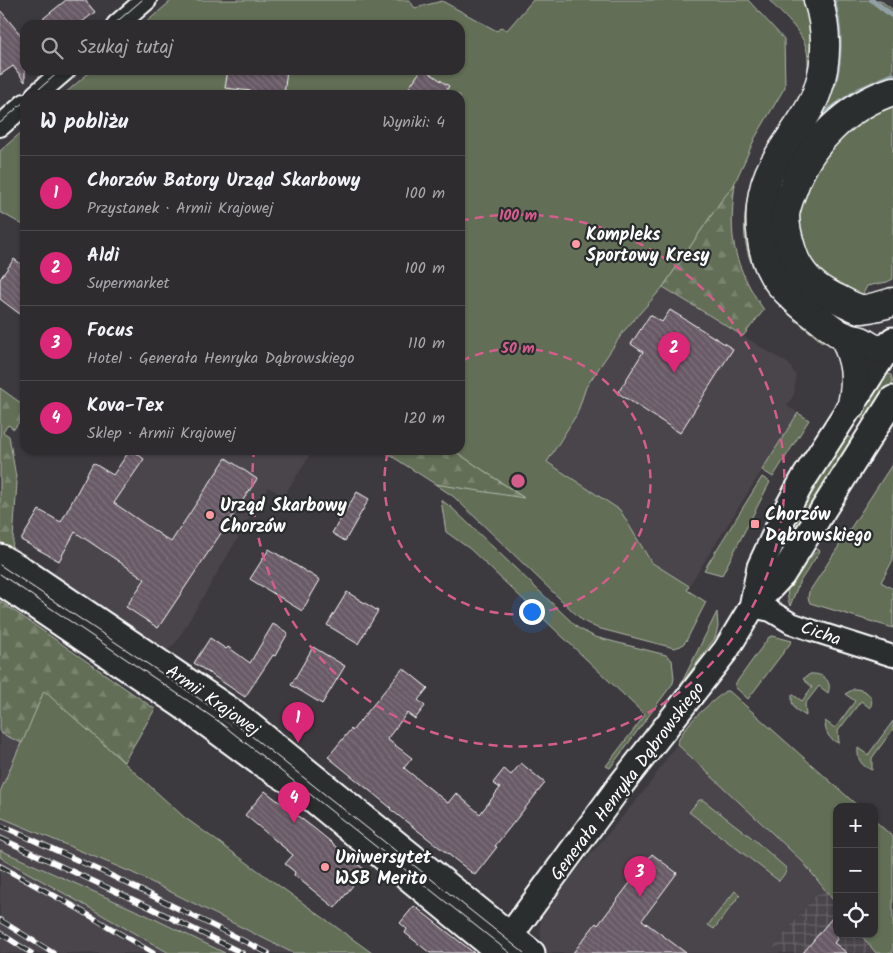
<!DOCTYPE html>
<html lang="pl">
<head>
<meta charset="utf-8">
<style>
  body { margin:0; font-family:Kalam,sans-serif; background:#3a383b; color:#f1f3f6 }
  .controls { position:absolute; right:15px; bottom:15px; display:grid; overflow:hidden; border-radius:10px; box-shadow:0 1px 4px #0004 }
  .controls button { width:45px; height:45px; display:grid; place-items:center; padding:0; border:0; border-bottom:1px solid #49484b; background:#2e2c2f; color:#f1f3f6; font:25px sans-serif }
  .you { position:absolute; left:531px; top:611px; width:18px; height:18px; margin:-12px; border:4px solid #fff; border-radius:50%; background:#1a73e8; box-shadow:0 0 0 8px #1a73e833 }
  .badge { display:grid; place-items:center; width:32px; height:32px; border-radius:50%; background:#db2777; color:#fff; font-size:16px; font-weight:700 }
  .pin { position:absolute; translate:-50% -41px; filter:drop-shadow(0 1px 2px #0008) }
  .pin::after { content:''; position:absolute; top:26px; width:18px; height:15px; background:inherit; clip-path:polygon(0 0,100% 0,50% 100%) }
  .list { margin:0; padding:0; list-style:none }
  h2 { display:flex; justify-content:space-between; align-items:center; height:65px; margin:0; padding:0 20px; font-size:21px }
  h2 small { font-size:16px; font-weight:400; color:#a7a7aa }
  .list li { display:grid; grid-template-columns:32px 1fr auto; gap:15px; align-items:center; box-sizing:border-box; height:75px; padding:0 20px; border-top:1px solid #49484b }
  .list b { display:block; font-size:19px; white-space:nowrap }
  .list p { margin:0; font-size:16px; white-space:nowrap; color:#a7a7aa }
  .list em { font-size:16px; font-style:normal; color:#a7a7aa }
  .icon { flex:none; width:28px; height:28px; fill:none; stroke:currentColor; stroke-width:2; stroke-linecap:round; stroke-linejoin:round }
  .map { position:relative; flex:none; width:893px; height:953px; overflow:hidden }
  .search { position:absolute; background:#2e2c2f; box-shadow:0 1px 4px #0004; left:20px; top:20px; width:445px; height:55px; display:flex; align-items:center; gap:12px; box-sizing:border-box; padding:0 18px; border-radius:15px; color:#a7a7aa; font-size:19px }
  .panel { position:absolute; background:#2e2c2f; box-shadow:0 1px 4px #0004; left:20px; top:90px; width:445px; height:365px; border-radius:15px }
  .map>svg:first-child { display:block }
  .built { fill:#4a444b }
  .industrial { fill:url(#industrial-grid) }
  .grass { fill:#626e56; stroke:#b0b6aa }
  .forest { fill:url(#forest-firs); stroke:#b0b6aa }
  .lines { fill:none; stroke-linecap:round; stroke-linejoin:round }
  .stream { stroke:#92a1a7; stroke-width:5.5 }
  .building { fill:url(#building-back-hatch); stroke:#fff }
  .minor-casing { stroke:#fff; stroke-width:24 }
  .tertiary-casing { stroke:#fff; stroke-width:29 }
  .primary-casing { stroke:#fff; stroke-width:31 }
  .minor { stroke:#2a2d2e; stroke-width:20 }
  .tertiary { stroke:#2a2d2e; stroke-width:25 }
  .primary { stroke:#2a2d2e; stroke-width:28 }
  .tram { stroke:#fff; stroke-width:1 }
  .rail-casing { stroke:#fff; stroke-width:5.5 }
  .rail { stroke:#2a2d2e; stroke-width:4; stroke-dasharray:11; stroke-linecap:butt }
  .ring { fill:none; stroke:#d45d8c; stroke-width:2.5; stroke-dasharray:9 6 }
  .poi-dot { fill:#ff9aa2; stroke:#2a2d2e; stroke-width:2 }
  .labels { text-anchor:middle; stroke-width:4.5; stroke-linejoin:round; paint-order:stroke }
  .poi-label { font-size:18px; font-weight:bold; fill:#fff; stroke:#2a2d2e; text-anchor:start }
  .street-label { font-size:18px; fill:#fff; stroke:#2a2d2e }
  .centre { fill:#d45d8c; stroke:#2a2d2e; stroke-width:2.5 }
  .ring-label { font-size:15px; text-anchor:middle; font-weight:bold; fill:#d45d8c; stroke:#2a2d2e; stroke-width:4.5; stroke-linejoin:round; paint-order:stroke }
</style>
</head>
<body>
<div class="map">
<svg width="893" height="953" viewBox="0 0 893 953">
  <defs>
    <pattern id="industrial-grid" width="8" height="8" patternUnits="userSpaceOnUse" patternTransform="scale(1.25)"><rect width="8" height="8" fill="#4a444b"/><path d="M0 4h8M4 0v8" fill="none" stroke="#656066"/></pattern>
    <pattern id="forest-firs" width="22" height="20" patternUnits="userSpaceOnUse" patternTransform="scale(1.25)"><rect width="22" height="20" fill="#626e56"/><path d="M5 1l3.5 6h-7zM16 11l3.5 6h-7z" fill="#7a846f"/></pattern>
    <pattern id="building-back-hatch" width="6" height="6" patternUnits="userSpaceOnUse" patternTransform="scale(1.25)"><rect width="6" height="6" fill="#685a66"/><path d="M-1 5l2 2M0 0l6 6M5-1l2 2" fill="none" stroke="#7f737d"/></pattern>
  </defs>
  <rect width="100%" height="100%" fill="#3d3a3f"/>
  <filter id="ink" filterUnits="userSpaceOnUse"><feTurbulence type="fractalNoise" baseFrequency=".02" numOctaves="2"/><feDisplacementMap in="SourceGraphic" scale="10" xChannelSelector="R" yChannelSelector="G"/><feConvolveMatrix kernelMatrix="1 2 1 2 8 2 1 2 1" color-interpolation-filters="sRGB"/></filter>
  <g filter="url(#ink)">
    <g class="built">
      <path d="M663 287 789 364 796 376 794 394 787 406 798 413 689 586 531 487 577 414 586 387 624 331Z"/>
      <path d="M130 450H313L284 496 268 487 177 641 169 649 162 651 48 582 108 472 114 474Z"/>
      <path d="M0 733 22 743 0 792Z"/>
      <path d="M677 744 803 862 822 887 774 947 782 953H547L541 939 540 926 544 909 645 790Z"/>
      <path d="M0 817 133 873 293 953H225L144 914 0 850Z"/>
      <path d="M0 857 14 864 169 953H0Z"/>
    </g>
    <path class="industrial" d="M822 887 837 905V934H860L876 953H782L774 947Z"/>
    <g class="grass">
      <path d="M172 0H409L415 8 442 1 497 31 501 27 507 30 533 0H748L784 39 785 87 755 138 732 189 721 201 663 287 624 331 586 387 577 414 547 462 620 510 651 562 689 586 687 590 706 602 686 641 681 646 674 648 597 628 583 621 454 497 435 484 523 497 456 452 438 450H460V95H63L92 70H460V25H143Z"/>
      <path d="M769 0H812L817 69 760 181 828 343 822 342C802 325 780 310 764 287 728 235 747 179 778 131 794 108 813 81 807 51 803 31 782 15 769 0Z"/>
      <path d="M829 0H880L893 10V80C875 87 857 94 842 106 794 143 752 220 793 277 807 296 829 306 849 317L845 324C834 318 823 312 813 304 773 273 757 222 780 176 797 145 819 117 829 82 838 55 835 28 829 0Z"/>
      <path d="M893 97V279L887 282 867 286 861 298 813 276 794 212 818 154Z"/>
      <path d="M25 129V226L0 212V151Z"/>
      <path d="M886 373 891 375 893 382 868 422 856 415Z"/>
      <path d="M798 413 809 420 773 477 762 470Z"/>
      <path d="M844 434 855 441 772 572 784 536Z"/>
      <path d="M893 463V560L881 582 893 589V628L810 603 808 598 809 592Z"/>
      <path d="M762 477 770 482 722 575 704 570Z"/>
      <path d="M441 500 451 507 578 628 595 637 666 655 672 660 674 678 673 683 610 768 606 766 645 715 470 549 446 532Z"/>
      <path d="M818 549 820 551 799 583 790 606C780 580 802 568 818 549Z"/>
      <path d="M717 612 718 627 715 638 680 686Z"/>
      <path d="M773 636 792 641 748 699 735 687 736 683 769 637Z"/>
      <path d="M810 674C822 673 833 680 828 693L819 686 805 704 806 716 795 709 792 702V694L802 701 812 687 803 679Z"/>
      <path d="M854 689C865 689 876 696 870 708L861 701 838 731 839 743C828 740 825 731 825 721L835 728 855 701 845 694Z"/>
      <path d="M44 690 184 817 372 953H293L133 873 0 817V792Z"/>
      <path d="M725 691H729L859 807H837V905L803 862 677 744C685 722 708 706 725 691Z"/>
      <path d="M893 721V729L872 758V770C861 766 857 759 858 748L868 755Z"/>
      <path d="M699 800H703L751 837 786 868V872L779 881 689 812Z"/>
      <path d="M874 820 893 837V953H876L860 934H874Z"/>
      <path d="M0 850 144 914 225 953H169L0 857Z"/>
      <path d="M735 891 740 895 714 929 708 925Z"/>
    </g>
    <g class="forest">
      <path d="M735 184C728 239 733 264 764 310L743 336 663 287 721 201Z"/>
      <path d="M0 388 25 406V413L14 429 8 425 3 432 9 436 17 483 12 553 0 545Z"/>
      <path d="M382 450H438L456 452 524 498 435 484Z"/>
      <path d="M0 601 155 709 124 762 44 691 22 743 0 733Z"/>
    </g>
    <g class="lines">
      <g class="stream">
        <path d="M833 0C841 29 841 55 834 84"/>
        <path d="M872 0 893 16"/>
        <path d="M825 111 827 112 859 90 893 75"/>
      </g>
    </g>
    <g class="building">
      <path d="M66 0H85L95 12 78 25H35Z"/>
      <path d="M0 10 25 40V82L13 66 0 75Z"/>
      <path d="M228 70H287L284 95 225 88Z"/>
      <path d="M421 70H425L449 86 443 95H404Z"/>
      <path d="M14 259 25 267V318L0 299V279Z"/>
      <path d="M670 310 733 349 680 433 618 393 643 352 631 344 650 315 662 322Z"/>
      <path d="M130 450H132L144 459 114 503 171 542 226 458 257 479 158 628 126 607 145 579 75 532 59 561 21 540 39 510 61 522 93 463 113 475Z"/>
      <path d="M357 492 369 499 345 541 332 533Z"/>
      <path d="M269 549 320 580 302 611 250 579Z"/>
      <path d="M347 592 378 611 358 644 327 625Z"/>
      <path d="M273 624 288 633 275 656 273 655 245 697 194 663 210 638 226 649 228 647 250 663Z"/>
      <path d="M313 647 345 666 322 704 291 685Z"/>
      <path d="M403 668 428 688 418 700 425 706 415 719 407 713 387 739 412 758 404 768 448 803 456 793 480 814 500 788 493 783 504 769 511 775 521 763 545 783 495 846 497 847 475 875 390 809 391 808 328 757 351 729 352 731Z"/>
      <path d="M265 791 315 829 365 870 335 908 294 875 295 872 285 864 293 855 245 815Z"/>
      <path d="M652 854 677 873 642 920 686 953H573L596 923 598 925Z"/>
      <path d="M414 906 427 916 474 953H430L405 933 407 929 400 923Z"/>
      <path d="M837 912V939L834 943 847 953H803Z"/>
    </g>
    <g class="lines">
      <g class="minor-casing">
        <g id="minor">
          <path d="M117 25 146 0"/>
          <path d="M36 95 65 70"/>
          <path d="M0 126 25 104"/>
          <path d="M752 607 771 611 791 623 811 630 893 656"/>
        </g>
      </g>
      <g class="tertiary-casing">
        <g id="tertiary">
          <path d="M0 557 23 570 236 714 532 953"/>
          <path d="M0 582 183 706 259 762 293 783 500 953"/>
          <path d="M752 607 760 567 787 509 803 480 893 340"/>
          <path d="M498 952 619 787 726 650 752 607 782 575 893 399"/>
        </g>
      </g>
      <g class="primary-casing">
        <g id="primary">
          <path d="M818 0C827 28 828 60 818 89 808 120 782 144 769 174 756 204 757 256 779 283 790 296 804 308 818 318 826 324 834 331 843 336 848 339 855 339 861 341 866 343 872 349 878 349 881 349 885 348 889 347L893 350"/>
          <path d="M893 91C847 106 809 143 793 189 790 197 786 206 785 215 785 226 788 238 791 248 797 270 811 286 832 296 841 300 850 306 860 309 866 310 886 304 893 302"/>
          <path d="M844 336C855 362 858 377 852 404"/>
        </g>
      </g>
      <use href="#minor" class="minor"/>
      <use href="#tertiary" class="tertiary"/>
      <use href="#primary" class="primary"/>
      <g class="tram">
        <path d="M113 25 142 0"/>
        <path d="M32 95 61 70"/>
        <path d="M0 123 25 101"/>
        <path d="M0 565 191 693 244 730 524 953"/>
        <path d="M0 574 218 721 510 953"/>
      </g>
      <g class="rail-casing">
        <g id="rail">
          <path d="M0 825 110 875 268 953"/>
          <path d="M0 838 147 906 242 953"/>
          <path d="M0 866 75 907 153 953"/>
          <path d="M0 920 53 953"/>
          <path d="M0 933 31 953"/>
        </g>
      </g>
      <use href="#rail" class="rail"/>
    </g>
  </g>
  <g class="ring">
    <path d="M461 361A133 133 0 1 1 388 451"/>
    <path d="M460 221A266 266 0 1 1 254 451"/>
  </g>
  <g class="poi-dot">
    <circle cx="576" cy="244" r="5"/>
    <circle cx="210" cy="515" r="5"/>
    <rect x="750" y="519" width="10" height="10" rx="2.5"/>
    <circle cx="325" cy="867" r="5"/>
  </g>
  <g class="labels">
    <g class="poi-label">
      <text x="586" y="240">Kompleks<tspan x="586" dy="21">Sportowy Kresy</tspan></text>
      <text x="220" y="511">Urząd Skarbowy<tspan x="220" dy="21">Chorzów</tspan></text>
      <text x="765" y="520">Chorzów<tspan x="765" dy="21">Dąbrowskiego</tspan></text>
      <text x="335" y="863">Uniwersytet<tspan x="335" dy="21">WSB Merito</tspan></text>
    </g>
    <g class="street-label">
      <text transform="translate(821 633) rotate(19)" y="6">Cicha</text>
      <text transform="translate(213 700) rotate(35)" y="6">Armii Krajowej</text>
      <text transform="translate(627 781) rotate(-53)" y="6">Generała Henryka Dąbrowskiego</text>
    </g>
  </g>
  <circle cx="518" cy="481" r="8" class="centre"/>
  <g class="ring-label">
    <text x="518" y="220">100 m</text>
    <text x="518" y="353">50 m</text>
  </g>
</svg>
<div class="controls">
<button>+</button>
<button>−</button>
<button><svg class="icon" aria-label="locate" viewBox="0 0 24 24"><circle cx="12" cy="12" r="6"/><path d="M12 2v4M12 18v4M2 12h4M18 12h4"/></svg></button>
</div>
<div class="you"></div>
<div class="pin badge" style="left:298px;top:743px">1</div>
<div class="pin badge" style="left:674px;top:373px">2</div>
<div class="pin badge" style="left:640px;top:897px">3</div>
<div class="pin badge" style="left:294px;top:823px">4</div>
<div class="search"><svg class="icon" aria-label="search" viewBox="0 0 24 24"><circle cx="10" cy="10" r="6"/><path d="M15 15l6 6"/></svg>Szukaj tutaj</div>
<section class="panel">
<h2>W pobliżu<small>Wyniki: 4</small></h2>
<ul class="list">
<li><span class="badge">1</span><div><b>Chorzów Batory Urząd Skarbowy</b><p>Przystanek · Armii Krajowej</p></div><em>100 m</em></li>
<li><span class="badge">2</span><div><b>Aldi</b><p>Supermarket</p></div><em>100 m</em></li>
<li><span class="badge">3</span><div><b>Focus</b><p>Hotel · Generała Henryka Dąbrowskiego</p></div><em>110 m</em></li>
<li><span class="badge">4</span><div><b>Kova-Tex</b><p>Sklep · Armii Krajowej</p></div><em>120 m</em></li>
</ul>
</section>
</div>
</body>
</html>
